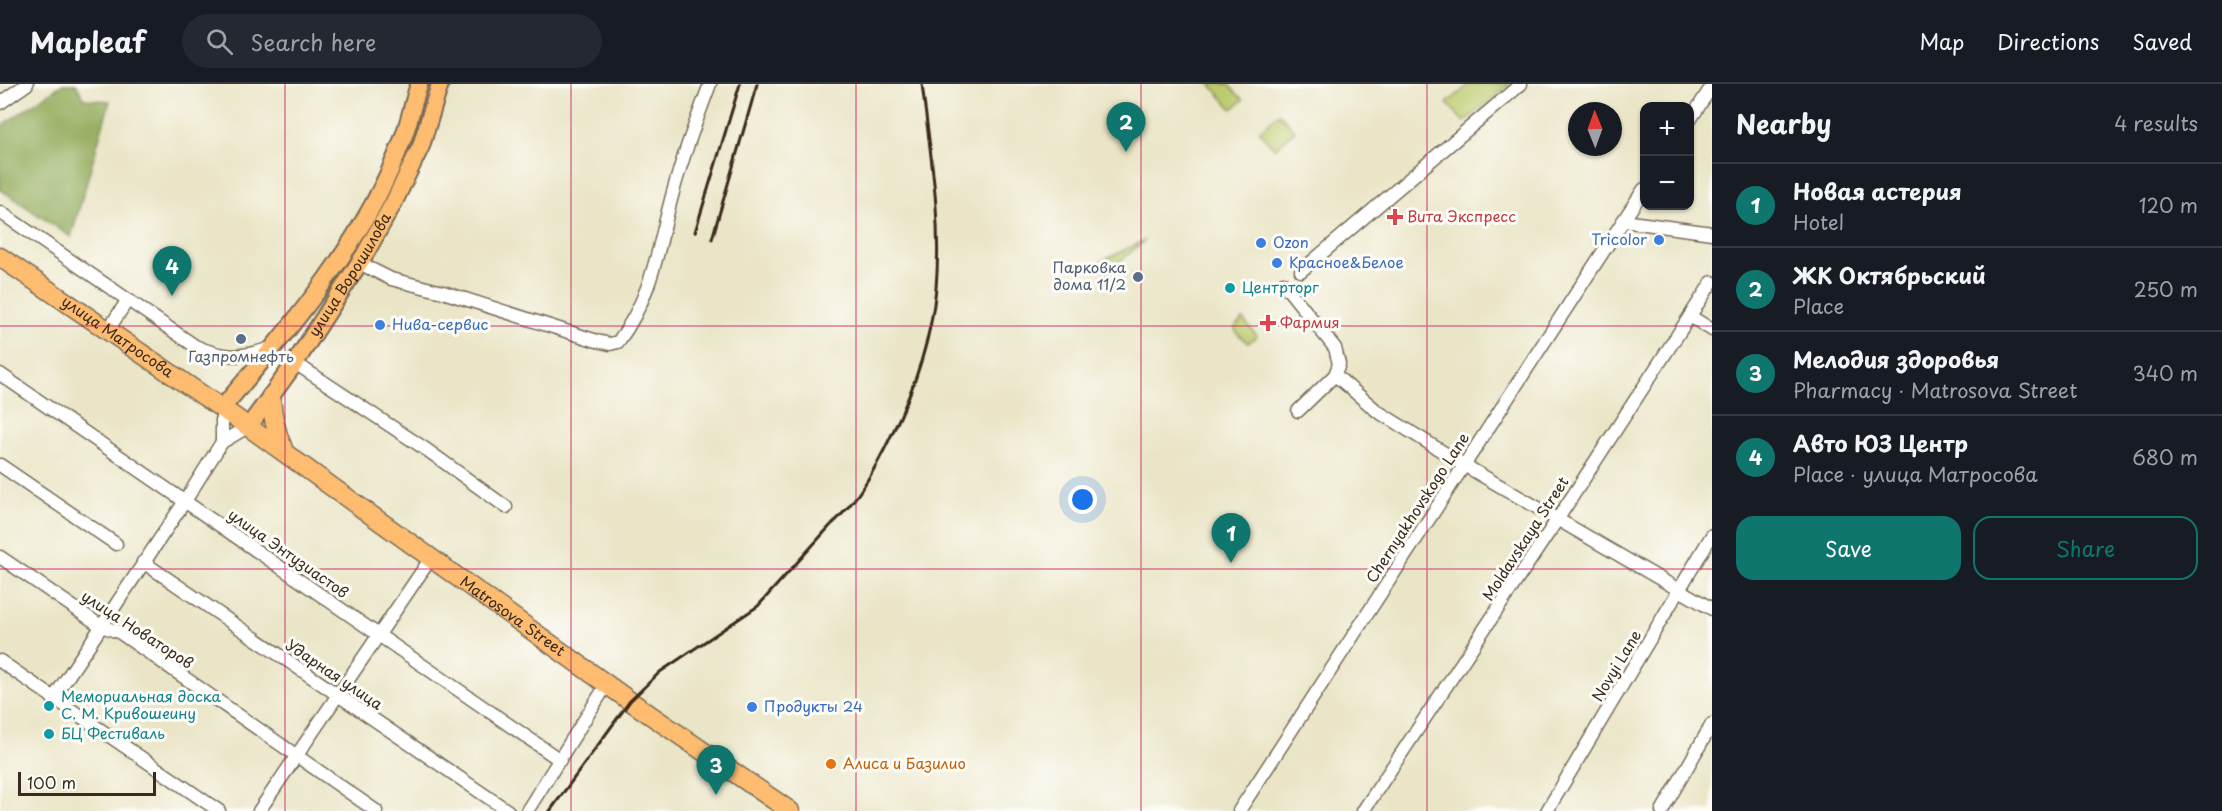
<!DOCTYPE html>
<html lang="en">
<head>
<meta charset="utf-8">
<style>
  body { margin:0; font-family:"Playpen Sans",sans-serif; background:#242831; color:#f1f3f6 }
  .controls { position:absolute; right:18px; top:18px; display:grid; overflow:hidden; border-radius:12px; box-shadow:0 2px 4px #0004 }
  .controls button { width:54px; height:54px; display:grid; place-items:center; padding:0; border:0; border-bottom:2px solid #363941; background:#171b24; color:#f1f3f6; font:30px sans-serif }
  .compass { position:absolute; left:1568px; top:18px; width:54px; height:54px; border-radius:50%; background:#171b24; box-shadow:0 2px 4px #0004; rotate:359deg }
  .scale { position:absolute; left:18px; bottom:15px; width:138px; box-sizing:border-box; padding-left:6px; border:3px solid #3b2a1e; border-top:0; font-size:16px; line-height:21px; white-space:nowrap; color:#3b2a1e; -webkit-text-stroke:4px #fdfcf7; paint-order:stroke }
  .you { position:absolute; left:1083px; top:416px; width:21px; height:21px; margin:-15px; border:4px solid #fff; border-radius:50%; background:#1a73e8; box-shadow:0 0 0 9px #1a73e833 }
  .badge { display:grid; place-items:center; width:39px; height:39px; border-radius:50%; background:#0f766e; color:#fff; font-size:20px; font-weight:700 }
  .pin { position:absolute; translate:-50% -50px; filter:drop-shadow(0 2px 3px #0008) }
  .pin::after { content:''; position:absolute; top:32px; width:21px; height:18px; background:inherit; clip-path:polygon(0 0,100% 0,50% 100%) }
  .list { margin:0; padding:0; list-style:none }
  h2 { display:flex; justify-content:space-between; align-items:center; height:78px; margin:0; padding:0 24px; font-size:26px }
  h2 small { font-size:20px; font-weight:400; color:#9ea1a6 }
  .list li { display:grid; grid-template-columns:39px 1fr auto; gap:18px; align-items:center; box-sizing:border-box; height:84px; padding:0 24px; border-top:2px solid #363941 }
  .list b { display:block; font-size:22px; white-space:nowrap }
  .list p { margin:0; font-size:20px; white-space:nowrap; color:#9ea1a6 }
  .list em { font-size:20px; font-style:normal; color:#9ea1a6 }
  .actions { display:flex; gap:12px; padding:18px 24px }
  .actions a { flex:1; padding:14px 0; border:2px solid #0f766e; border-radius:18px; text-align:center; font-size:21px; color:#0f766e }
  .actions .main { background:#0f766e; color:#fff }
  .icon { flex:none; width:33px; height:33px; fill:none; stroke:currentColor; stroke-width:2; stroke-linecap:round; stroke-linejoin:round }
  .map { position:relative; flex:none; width:1712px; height:727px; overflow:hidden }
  header { display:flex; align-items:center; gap:36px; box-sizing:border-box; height:84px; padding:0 30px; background:#171b24; border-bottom:2px solid #363941 }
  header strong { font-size:28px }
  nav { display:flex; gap:33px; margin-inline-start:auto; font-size:21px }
  .search { width:420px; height:54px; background:#242831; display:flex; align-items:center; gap:15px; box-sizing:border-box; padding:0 21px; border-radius:33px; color:#9ea1a6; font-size:22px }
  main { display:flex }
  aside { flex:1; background:#171b24 }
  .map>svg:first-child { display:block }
  .green { fill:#bccb6d; stroke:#7c7a46; stroke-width:1.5 }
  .forest { fill:#95af60; stroke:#686c3f; stroke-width:1.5 }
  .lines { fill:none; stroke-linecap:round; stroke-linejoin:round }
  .minor-casing { stroke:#786b59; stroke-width:15 }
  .major-casing { stroke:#786b59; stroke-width:20 }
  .highway-casing { stroke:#786b59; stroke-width:21 }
  .minor { stroke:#fff; stroke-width:12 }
  .major { stroke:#fdbc70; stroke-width:16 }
  .highway { stroke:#fdbc70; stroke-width:18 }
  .rail { stroke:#3b2a1e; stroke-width:3 }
  .grid { fill:none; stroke:#c2185b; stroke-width:1.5; stroke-opacity:0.55 }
  .health-dot { fill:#e0444e; stroke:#fdfcf7; stroke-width:2 }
  .shop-dot { fill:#3f7fe0; stroke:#fdfcf7; stroke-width:2 }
  .service-dot { fill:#5c6f8a; stroke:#fdfcf7; stroke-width:2 }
  .culture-dot { fill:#0f9aa8; stroke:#fdfcf7; stroke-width:2 }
  .food-dot { fill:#e8710a; stroke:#fdfcf7; stroke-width:2 }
  .labels { text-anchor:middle; stroke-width:6; stroke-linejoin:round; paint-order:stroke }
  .health-label { font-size:15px; fill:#be3a42; stroke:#fdfcf7; text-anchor:start }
  .shop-label { font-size:15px; fill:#366cbe; stroke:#fdfcf7; text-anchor:start }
  .service-label { font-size:15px; fill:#4e5e75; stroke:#fdfcf7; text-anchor:end }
  .street-label { font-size:15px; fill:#3b2a1e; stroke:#fdfcf7 }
  .culture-label { font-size:15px; fill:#0d838f; stroke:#fdfcf7; text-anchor:start }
  .food-label { font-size:15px; fill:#c56008; stroke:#fdfcf7; text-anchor:start }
</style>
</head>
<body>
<header>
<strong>Mapleaf</strong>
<div class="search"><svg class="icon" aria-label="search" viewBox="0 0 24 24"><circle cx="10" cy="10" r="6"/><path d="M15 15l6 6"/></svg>Search here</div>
<nav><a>Map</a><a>Directions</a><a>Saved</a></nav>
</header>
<main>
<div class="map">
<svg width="1712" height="727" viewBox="0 0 1712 727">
  <rect width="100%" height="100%" fill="#fdfcf7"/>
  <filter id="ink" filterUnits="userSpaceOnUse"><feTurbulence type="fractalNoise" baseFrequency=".0167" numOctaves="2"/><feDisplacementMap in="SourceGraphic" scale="12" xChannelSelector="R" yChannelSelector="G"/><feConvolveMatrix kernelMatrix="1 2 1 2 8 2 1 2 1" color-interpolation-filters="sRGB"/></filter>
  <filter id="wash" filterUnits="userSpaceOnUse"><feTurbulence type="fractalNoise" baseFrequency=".008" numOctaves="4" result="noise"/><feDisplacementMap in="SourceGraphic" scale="24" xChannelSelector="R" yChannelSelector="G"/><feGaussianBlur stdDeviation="1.35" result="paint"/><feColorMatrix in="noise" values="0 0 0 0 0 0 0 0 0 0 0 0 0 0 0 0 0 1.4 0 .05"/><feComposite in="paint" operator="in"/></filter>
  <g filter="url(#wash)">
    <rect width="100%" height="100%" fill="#eae5c6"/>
    <g class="green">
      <path d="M1210 0H1228L1243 16 1232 25Z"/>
      <path d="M1470 0H1510L1464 38 1447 19Z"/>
      <path d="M1279 29 1295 47 1275 65 1259 47Z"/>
      <path d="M1145 156 1107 189 1098 179Z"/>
      <path d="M1243 235 1257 252 1248 259 1236 248 1235 243Z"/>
    </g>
    <path class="forest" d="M63 0H76L84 15 110 17 71 153 0 105V43Z"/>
  </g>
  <g filter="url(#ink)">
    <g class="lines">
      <g class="minor-casing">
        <g id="minor">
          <path d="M0 19 27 0"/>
          <path d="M1690 36 1712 2"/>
          <path d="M0 128 195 262C224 275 242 274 271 264"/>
          <path d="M1623 137 1712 149"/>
          <path d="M359 179 391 195 443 208 597 257 610 260 618 258C657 206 659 151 678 91 687 60 699 30 710 0"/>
          <path d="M1301 187 1521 0"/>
          <path d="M1283 199 1335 264 1339 280 1335 291 1298 327"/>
          <path d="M1690 232 1712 246"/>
          <path d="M108 246 127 217"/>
          <path d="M295 279 427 366 506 423"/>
          <path d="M0 290 560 676"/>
          <path d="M1335 291 1377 327 1464 381 1712 525"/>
          <path d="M222 324V358"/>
          <path d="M0 381 116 460"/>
          <path d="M0 473 101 542 119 548 376 727"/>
          <path d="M143 478 508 727"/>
          <path d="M0 577 219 727"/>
          <path d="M53 615 185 417 222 358 249 342"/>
          <path d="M259 727 431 474"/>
          <path d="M527 727 607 600"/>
          <path d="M1239 727 1644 105"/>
          <path d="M1363 727 1557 436 1712 198"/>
          <path d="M1547 727 1712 451"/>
          <path d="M1662 727 1712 640"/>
        </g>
      </g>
      <g class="major-casing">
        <g id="major">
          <path d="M222 324C291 243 365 158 402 57 409 39 413 19 419 0"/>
          <path id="s1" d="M249 342 295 279 365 170 394 118 421 62 440 0"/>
        </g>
      </g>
      <g class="highway-casing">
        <g id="highway">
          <path id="s2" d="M0 173 236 334 630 617 790 727"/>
          <path d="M271 312C272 332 276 349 284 367"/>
        </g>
      </g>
      <use href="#minor" class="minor"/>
      <use href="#major" class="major"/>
      <use href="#highway" class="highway"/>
      <g class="rail">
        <path d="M695 148 740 0"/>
        <path d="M712 155 757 0"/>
        <path d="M550 727 630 617 660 588 758 522 830 442C858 417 875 385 891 352 914 306 931 256 936 204 942 136 930 67 922 0"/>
      </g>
    </g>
  </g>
  <path class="grid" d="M285 0V727M571 0V727M856 0V727M1141 0V727M1427 0V727M0 242H1712M0 485H1712"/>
  <g class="health-dot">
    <path d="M1392 124h6v6h6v6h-6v6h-6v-6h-6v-6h6z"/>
    <path d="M1265 230h6v6h6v6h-6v6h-6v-6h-6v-6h6z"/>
  </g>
  <g class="shop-dot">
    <circle cx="1659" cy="156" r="6"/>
    <circle cx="1261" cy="159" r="6"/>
    <circle cx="1277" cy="179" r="6"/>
    <circle cx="380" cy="241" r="6"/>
    <circle cx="752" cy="623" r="6"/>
  </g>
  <g class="service-dot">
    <circle cx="1138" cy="193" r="6"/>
    <circle cx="241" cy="255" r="6"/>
  </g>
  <g class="culture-dot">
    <circle cx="1230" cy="204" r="6"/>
    <circle cx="49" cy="622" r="6"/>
    <circle cx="49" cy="650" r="6"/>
  </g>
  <circle class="food-dot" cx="831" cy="680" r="6"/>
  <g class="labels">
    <g class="health-label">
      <text x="1407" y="138">Вита Экспресс</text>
      <text x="1280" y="244">Фармия</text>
    </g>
    <g class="shop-label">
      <text x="1647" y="161" text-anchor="end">Tricolor</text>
      <text x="1273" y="164">Ozon</text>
      <text x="1289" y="184">Красное&amp;Белое</text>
      <text x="392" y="246">Нива-сервис</text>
      <text x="764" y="628">Продукты 24</text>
    </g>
    <g class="service-label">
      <text x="1126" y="189">Парковка<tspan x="1126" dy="17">дома 11/2</tspan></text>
      <text x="241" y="278" text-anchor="middle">Газпромнефть</text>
    </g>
    <g class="street-label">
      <text dy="5" stroke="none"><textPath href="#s1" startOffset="182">улица Ворошилова</textPath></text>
      <text dy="5" stroke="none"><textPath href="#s2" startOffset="142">улица Матросова</textPath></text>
      <text transform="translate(1418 424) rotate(-57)" y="5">Chernyakhovskogo Lane</text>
      <text transform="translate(1526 455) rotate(-57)" y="5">Moldavskaya Street</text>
      <text transform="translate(288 470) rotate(35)" y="5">улица Энтузиастов</text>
      <text dy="5" stroke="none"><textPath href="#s2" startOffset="626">Matrosova Street</textPath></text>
      <text transform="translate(137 546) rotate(33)" y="5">улица Новаторов</text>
      <text transform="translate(1617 582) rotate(-59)" y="5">Novyi Lane</text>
      <text transform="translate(334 591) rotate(34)" y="5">Ударная улица</text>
    </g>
    <g class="culture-label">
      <text x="1242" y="209">Центрторг</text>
      <text x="61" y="618">Мемориальная доска<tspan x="61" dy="17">С. М. Кривошеину</tspan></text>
      <text x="61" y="655">БЦ Фестиваль</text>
    </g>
    <g class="food-label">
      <text x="843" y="685">Алиса и Базилио</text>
    </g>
  </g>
</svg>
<div class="controls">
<button>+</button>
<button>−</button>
</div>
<svg class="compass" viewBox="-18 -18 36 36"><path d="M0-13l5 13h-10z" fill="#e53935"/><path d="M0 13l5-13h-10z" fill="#9ea1a6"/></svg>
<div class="scale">100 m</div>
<div class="you"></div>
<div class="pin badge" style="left:1231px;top:479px">1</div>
<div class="pin badge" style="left:1126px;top:68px">2</div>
<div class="pin badge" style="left:716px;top:711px">3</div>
<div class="pin badge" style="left:172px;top:212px">4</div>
</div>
<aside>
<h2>Nearby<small>4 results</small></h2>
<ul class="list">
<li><span class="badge">1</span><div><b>Новая астерия</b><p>Hotel</p></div><em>120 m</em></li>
<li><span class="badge">2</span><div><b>ЖК Октябрьский</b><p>Place</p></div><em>250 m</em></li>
<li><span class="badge">3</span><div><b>Мелодия здоровья</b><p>Pharmacy · Matrosova Street</p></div><em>340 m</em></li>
<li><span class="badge">4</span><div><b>Авто ЮЗ Центр</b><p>Place · улица Матросова</p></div><em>680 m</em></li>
</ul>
<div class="actions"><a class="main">Save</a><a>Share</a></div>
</aside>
</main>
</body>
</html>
